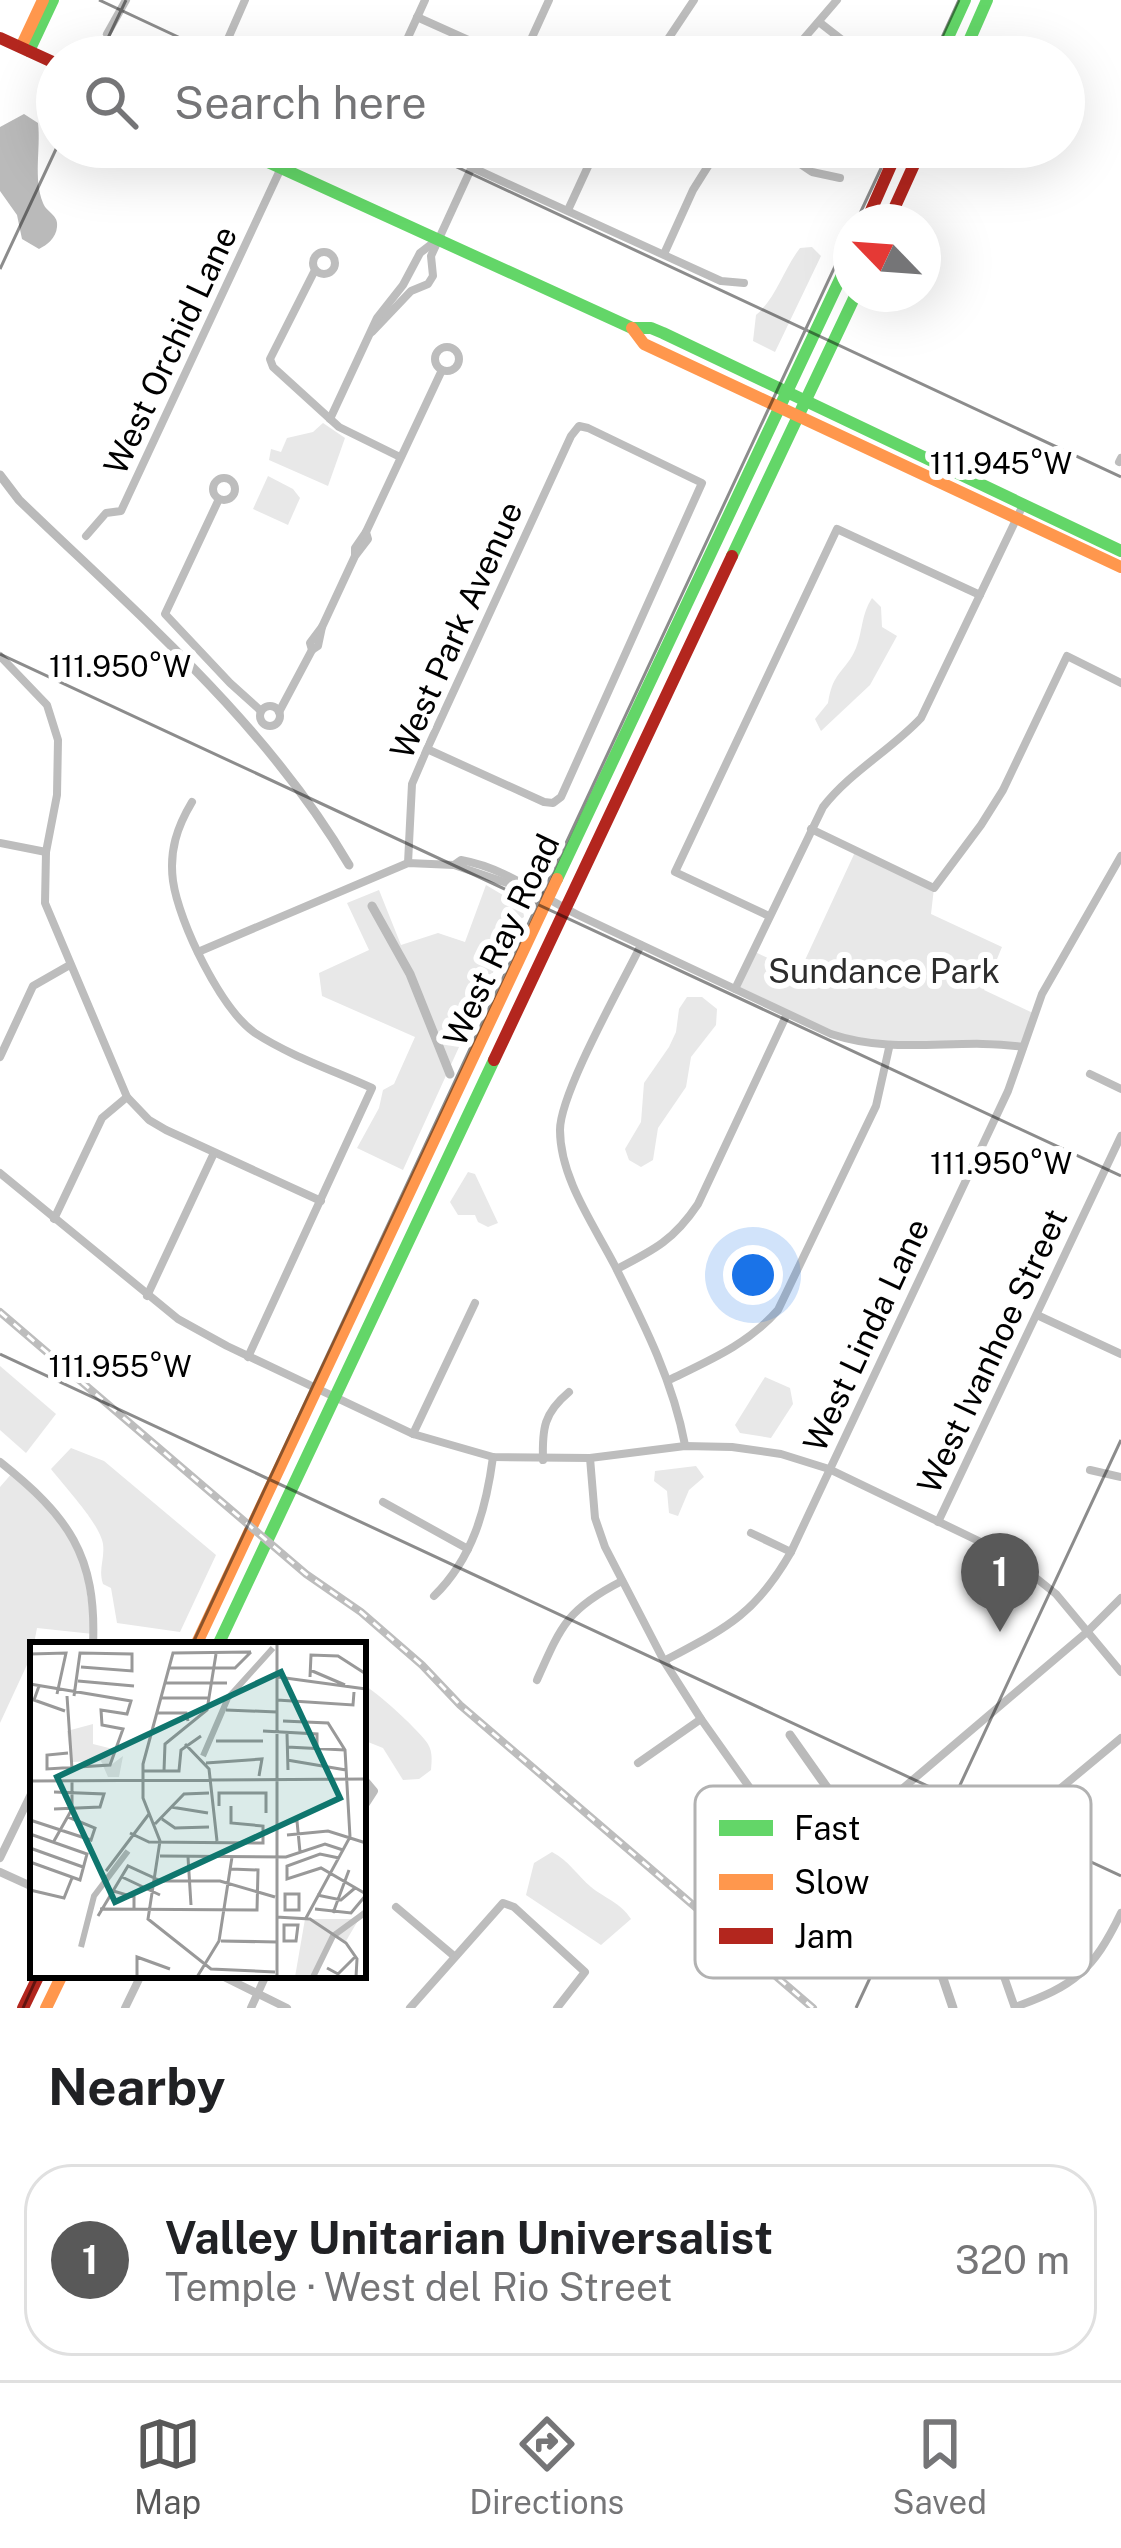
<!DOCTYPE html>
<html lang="en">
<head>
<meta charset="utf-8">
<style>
  body { margin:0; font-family:"Public Sans",sans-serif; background:#f2f2f2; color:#202124 }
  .compass { position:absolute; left:833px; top:204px; width:108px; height:108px; border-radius:50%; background:#fff; box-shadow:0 12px 48px #0002; rotate:295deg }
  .you { position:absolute; left:753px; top:1275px; width:42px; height:42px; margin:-30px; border:9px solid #fff; border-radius:50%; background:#1a73e8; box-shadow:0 0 0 18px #1a73e833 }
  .badge { display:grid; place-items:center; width:78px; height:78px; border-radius:50%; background:#595959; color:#fff; font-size:39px; font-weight:700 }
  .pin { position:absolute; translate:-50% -99px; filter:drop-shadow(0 3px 6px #0008) }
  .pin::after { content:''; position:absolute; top:63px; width:42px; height:36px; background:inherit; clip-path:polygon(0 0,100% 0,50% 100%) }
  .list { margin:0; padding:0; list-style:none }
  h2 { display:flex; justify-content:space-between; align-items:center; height:156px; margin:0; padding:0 48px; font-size:51px }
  h2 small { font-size:39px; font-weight:400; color:#757577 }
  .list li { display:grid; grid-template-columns:78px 1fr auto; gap:36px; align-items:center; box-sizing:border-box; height:192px; margin:0 24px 24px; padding:0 24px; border:3px solid #e0e0e0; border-radius:48px }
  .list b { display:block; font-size:45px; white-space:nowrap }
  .list p { margin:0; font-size:39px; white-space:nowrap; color:#757577 }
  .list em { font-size:39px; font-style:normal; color:#757577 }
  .icon { flex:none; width:66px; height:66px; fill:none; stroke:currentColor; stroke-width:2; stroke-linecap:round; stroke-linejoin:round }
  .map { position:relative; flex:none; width:1121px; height:2008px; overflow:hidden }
  .search { position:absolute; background:#fff; box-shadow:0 12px 48px #0002; left:36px; right:36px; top:36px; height:132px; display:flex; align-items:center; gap:30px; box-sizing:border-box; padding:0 42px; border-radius:66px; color:#757577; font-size:45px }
  .sheet { height:372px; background:#fff }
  nav { display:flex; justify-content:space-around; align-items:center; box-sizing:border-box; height:168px; border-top:3px solid #e0e0e0; background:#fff; font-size:33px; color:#757577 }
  nav a { display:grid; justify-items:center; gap:6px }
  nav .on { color:#595959 }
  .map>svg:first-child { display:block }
  .green { fill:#e8e8e8 }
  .water { fill:#bababa }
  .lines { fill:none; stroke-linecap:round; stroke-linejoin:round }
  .canal { stroke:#bababa; stroke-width:9 }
  .street { stroke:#bdbdbd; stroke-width:8 }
  .fast { stroke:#63d668; stroke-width:12 }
  .slow { stroke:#ff974d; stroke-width:12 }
  .jam { stroke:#b3261e; stroke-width:12 }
  .rail-casing { stroke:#bdbdbd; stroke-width:8 }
  .rail { stroke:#fff; stroke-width:3; stroke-dasharray:9; stroke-linecap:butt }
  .ticks { fill:none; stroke:#000; stroke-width:3; stroke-opacity:0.45 }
  .labels { text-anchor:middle; stroke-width:12; stroke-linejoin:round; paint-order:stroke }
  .street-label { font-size:33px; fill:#000; stroke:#fff }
  .park-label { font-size:33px; fill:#2d2d2d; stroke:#fff }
  .inset-river { fill:none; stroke:#bababa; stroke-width:6 }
  .inset-road { fill:none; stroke:#999; stroke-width:3 }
  .view { fill:#0f766e; fill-opacity:0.15; stroke:#0f766e; stroke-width:6 }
  .inset-edge { fill:none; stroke:#000; stroke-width:6 }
  .key { fill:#fff; stroke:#b2b2b2; stroke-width:3 }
  .key-label { font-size:33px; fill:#000 }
  .ticks-label { font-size:30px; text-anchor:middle; fill:#000; stroke:#fff; stroke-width:12; stroke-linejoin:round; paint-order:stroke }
</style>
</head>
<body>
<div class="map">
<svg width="1121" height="2008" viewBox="0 0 1121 2008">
  <rect width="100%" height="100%" fill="#fff"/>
  <g class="green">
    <path d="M812 247 821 256 775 352 753 341 756 315C777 297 783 270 800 248Z"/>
    <path d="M323 423 345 438 328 486 269 460 271 449 281 452 287 438 313 432Z"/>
    <path d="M268 476 293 489 300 498 288 525 253 509Z"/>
    <path d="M872 598 881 607 882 627 897 636 870 685 821 731 815 719 828 703C833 670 846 672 856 648 863 630 861 615 872 598Z"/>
    <path d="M856 850 934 888 931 914 1002 947 984 990 1035 1014 1023 1047 861 1044 735 989 753 951 799 973Z"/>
    <path d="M486 885 523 907 524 917 516 922 403 1170 357 1148 379 1108 383 1090 394 1084 415 1037 322 996 319 973 369 950 347 903 379 890 401 945 438 933 465 942Z"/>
    <path d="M687 997H702L717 1009 716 1025 691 1057 686 1087 658 1128 653 1160 641 1167 629 1160 625 1149 641 1122 644 1083 669 1047 676 1032 679 1009Z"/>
    <path d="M468 1172 475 1174 498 1223 488 1227 478 1222 475 1215H458L450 1202Z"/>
    <path d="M0 1366 56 1414 26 1453 0 1430Z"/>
    <path d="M765 1377 790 1388 793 1404 771 1438 740 1433 735 1425Z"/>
    <path d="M71 1448 104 1461 216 1555 180 1632 117 1623 111 1588 103 1584C98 1569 105 1559 103 1544 100 1524 65 1487 51 1469Z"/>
    <path d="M696 1466 704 1477 689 1490 678 1516 669 1513 667 1491 654 1481 655 1471Z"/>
    <path d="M13 1472 80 1546 93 1634 37 1628 32 1654 0 1723V1487Z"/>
    <path d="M363 1684C381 1696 412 1724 425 1740 433 1749 432 1759 431 1770L419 1779 403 1780 383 1748 363 1740Z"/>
    <path d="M552 1852C569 1861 577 1875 591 1887 606 1899 621 1903 631 1919L601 1945 526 1895 534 1863Z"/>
  </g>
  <path class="water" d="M24 114 38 123C41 148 33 178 43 203 47 213 59 215 57 227 56 238 47 245 39 249L22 239 17 215 0 191V127Z"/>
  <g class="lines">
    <g class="canal">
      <path d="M0 475 19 500C137 614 265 722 349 865"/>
      <path d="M372 906 410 974 450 1074"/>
      <path d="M790 1735 912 1908 929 1937 953 2008"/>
    </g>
    <g class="street">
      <path d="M417 17 506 57"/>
      <path d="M819 22 851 47"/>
      <path d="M107 34 126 0"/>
      <path d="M226 42 257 57"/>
      <path d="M220 57 245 0"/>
      <path d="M399 57 425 0"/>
      <path d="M523 57 549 0"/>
      <path d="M656 57 694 0"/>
      <path d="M788 57 837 0"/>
      <path d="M775 147 812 172 840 178"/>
      <path d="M365 151V147"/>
      <path d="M471 167 721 281 744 283"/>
      <path d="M568 210 597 147"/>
      <circle cx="324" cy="263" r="11"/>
      <path d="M664 254 693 190 720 147"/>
      <path d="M315 270 270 359 273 367 339 427 400 457"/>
      <path d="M372 332 411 291 428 284 433 276 431 256 481 147"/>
      <circle cx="447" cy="359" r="12"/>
      <path d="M330 419 377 318 403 285 420 253 437 240"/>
      <path d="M1119 462 1121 458"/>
      <circle cx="224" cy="489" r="11"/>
      <path d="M219 499 165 614 230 683 261 711"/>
      <path d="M86 536 106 513 121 511 281 168"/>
      <path d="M355 555V548L366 532"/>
      <path d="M312 650 310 643 322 627 355 556 368 539 366 532 442 370"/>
      <path d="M0 656 47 705 58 740 57 795 46 852 45 903 127 1097 149 1120 166 1130 321 1201"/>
      <circle cx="270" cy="716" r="10"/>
      <path d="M279 712 312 650 318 646 322 627"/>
      <path d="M192 802C177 827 169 851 173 881 179 923 221 1009 255 1033 290 1056 335 1071 372 1088L248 1357"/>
      <path d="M811 829 934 888 981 825 1003 790 1067 656 1121 683"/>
      <path d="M0 843 46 852"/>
      <path d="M408 863 412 784 427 749 571 436 579 426 588 428 702 483 561 797 553 803 544 802 427 749"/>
      <path d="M454 865 522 888"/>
      <path d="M769 916 675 872 837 529 980 595"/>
      <path d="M641 945C622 984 560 1093 560 1130 560 1178 594 1225 615 1266 644 1324 673 1381 685 1445"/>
      <path d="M198 952 408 863 454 865 461 860C506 868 538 895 578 915 662 955 747 995 831 1034 897 1056 957 1037 1023 1047"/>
      <path d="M735 989 823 807C850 772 891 750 921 718L1024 503"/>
      <path d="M0 1057 33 986 68 966"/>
      <path d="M1090 1074 1121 1089"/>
      <path d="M0 1173 178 1319 227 1346 413 1434 493 1457 590 1458 685 1446 732 1447 781 1454 829 1469 987 1545 1021 1566 1056 1594 1121 1672"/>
      <path d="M54 1219 102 1118 127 1097"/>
      <path d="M617 1269C654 1250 674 1240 698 1204L787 1014"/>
      <path d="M147 1296 214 1153"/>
      <path d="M1037 1315 1121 1354"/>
      <path d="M669 1380C710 1360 748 1344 778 1310L876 1106 889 1048"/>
      <path d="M413 1434 475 1303"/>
      <path d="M590 1458 595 1518 605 1547 664 1661 701 1719 859 1942 862 1970"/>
      <path d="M543 1460C542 1428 544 1413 569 1392"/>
      <path d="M0 1462C68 1516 97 1555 93 1645"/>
      <path d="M1090 1470 1121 1477"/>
      <path d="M383 1502 468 1549"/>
      <path d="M938 1522 1121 1136"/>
      <path d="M751 1533 791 1552"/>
      <path d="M434 1596C473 1558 486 1509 493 1457"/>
      <path d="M664 1661C726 1628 755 1615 791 1552L1008 1091 1042 994 1121 856"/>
      <path d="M537 1680C561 1626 567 1609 622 1581"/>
      <path d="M638 1763 701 1719"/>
      <path d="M363 1778 374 1791 363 1808"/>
      <path d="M732 1849 773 1820"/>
      <path d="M0 1858 33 1790"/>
      <path d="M0 1872 33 1887"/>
      <path d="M960 1872 1121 1738"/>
      <path d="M396 1907 454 1956"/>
      <path d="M220 1975 287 2008"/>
      <path d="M1015 2007C1074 1986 1093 1971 1121 1913"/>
      <path d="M125 2008 141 1975"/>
      <path d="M251 2008 266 1975"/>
      <path d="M410 2008 503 1903 514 1907 585 1972 557 2008"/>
      <path d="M1015 2008 980 1908 960 1872 902 1789 1087 1632 1121 1598"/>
    </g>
    <g class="fast">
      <path d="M29 51 53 0"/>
      <path d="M939 57 965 0"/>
      <path d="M962 57 987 0"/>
      <path d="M235 147 632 328H651L663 333 1121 551"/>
      <path d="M732 556 856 294"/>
      <path d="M557 879 851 256"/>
      <path d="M218 1645 494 1060"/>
    </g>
    <g class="slow">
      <path d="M21 47 43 0"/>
      <path d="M632 328 644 344 1121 567"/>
      <path d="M196 1645 557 879"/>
      <path d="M46 2008 62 1975"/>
    </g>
    <g class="jam">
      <path d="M0 38 57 64"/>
      <path d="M866 222 899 147"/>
      <path d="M888 222 922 147"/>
      <path d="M494 1060 732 556"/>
      <path d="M23 2008 39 1975"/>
    </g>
    <g class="rail-casing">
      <path id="rail" d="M0 1312 306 1574 361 1612 422 1665 460 1705 813 2008"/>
    </g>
    <use href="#rail" class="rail"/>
  </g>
  <path class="ticks" d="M99 0 221 57M99 57 126 0M933 57 959 0M414 147 1121 477M856 222 891 147M0 269 57 147M0 654 1121 1176M0 1354 1121 1876M192 1645 851 232M23 2008 38 1975M856 2008 1121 1440"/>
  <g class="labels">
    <g class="street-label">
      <text transform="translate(170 350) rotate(-65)" y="12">West Orchid Lane</text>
      <text transform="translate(456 630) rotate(-66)" y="12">West Park Avenue</text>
      <text transform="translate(501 940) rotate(-65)" y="12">West Ray Road</text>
      <text transform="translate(866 1335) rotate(-65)" y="12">West Linda Lane</text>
      <text transform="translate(992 1351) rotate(-65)" y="12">West Ivanhoe Street</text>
    </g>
    <g class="park-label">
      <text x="884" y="983">Sundance Park</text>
    </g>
  </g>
  <g transform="translate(30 1642)">
    <rect width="336" height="336" fill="#fff"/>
    <path d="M63 82V102L87 108 81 123 93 114 89 135H78L71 119 41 120 37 89ZM336 265 316 299 305 295 285 335H265L275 277H323Z" fill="#e8e8e8"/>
    <path class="inset-river" d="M173 114 198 56 243 6M51 305 64 254 98 209M283 335 303 294 336 270"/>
    <path class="inset-road" d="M247 1H314M221 10 143 11 113 122V156L130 199 118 277 181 327 245 330M0 12 36 11 27 52M138 26H205L221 10M280 28 315 43M248 35 336 47M280 35 281 13 308 14 336 32M48 39 104 44M134 41H197M0 42 101 59 97 72 71 68 72 83 93 87 80 123 17 127V113L38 111M9 44 4 58 35 69M37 54 42 127M44 54 50 11 102 12V29L51 25M130 56H180M247 58 323 63 324 50M196 68 247 70M126 71H156L158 79M253 79 298 81 315 108 320 195 276 276M233 89 287 92V108M257 92 258 128M186 99H233M155 102 179 127 187 199M257 105 315 108M257 118 316 128M176 121 232 117 229 134M112 129H149L151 108 171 94M134 129 135 102 177 68 186 12M0 139 336 137M189 164V151H236V171M141 165 178 171M24 167 70 165 74 152 24 150M132 177 145 186 179 185M0 178 61 198 65 186 38 175M258 179H267L270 210M125 182 154 152 179 151M100 191 119 200 233 201V184L201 181V164M0 192 57 212 50 238 0 220M257 193 298 189 336 201M24 199 42 167V140M0 206 53 225M130 214 256 215 295 202 313 208M158 215 161 263M309 216 290 212 257 224V237L291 226 336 252M76 229 119 172M92 235 130 253M0 248 34 256 42 236M80 248 104 255V267M255 252H269V268H255ZM287 253 311 258 325 246M70 267 227 268 228 228 201 227M285 267 321 271 336 253M303 271 319 228M68 274 98 224 131 239H190L245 255M246 275 280 277 316 301 327 317 326 335M254 283H268L266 299H254ZM191 299 247 300M297 326 308 332 326 314M107 335V315L140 327M167 335 189 299 202 215M247 335V1"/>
    <path class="view" d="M251 30 310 156 85 260 27 135Z"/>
    <rect width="336" height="336" class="inset-edge"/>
  </g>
  <rect x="695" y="1786" width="396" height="192" rx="18" class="key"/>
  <rect x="719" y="1820" width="54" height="16" fill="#63d668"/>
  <rect x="719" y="1874" width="54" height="16" fill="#ff974d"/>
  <rect x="719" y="1928" width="54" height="16" fill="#b3261e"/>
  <g class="key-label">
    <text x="794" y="1840">Fast</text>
    <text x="794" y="1894">Slow</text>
    <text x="794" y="1948">Jam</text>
  </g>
  <g class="ticks-label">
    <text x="1001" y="474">111.945°W</text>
    <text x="120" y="677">111.950°W</text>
    <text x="1001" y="1174">111.950°W</text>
    <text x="120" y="1377">111.955°W</text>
  </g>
</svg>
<svg class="compass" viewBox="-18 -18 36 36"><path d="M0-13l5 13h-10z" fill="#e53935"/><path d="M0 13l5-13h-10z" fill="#757577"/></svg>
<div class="you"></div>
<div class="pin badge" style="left:1000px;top:1632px">1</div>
<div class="search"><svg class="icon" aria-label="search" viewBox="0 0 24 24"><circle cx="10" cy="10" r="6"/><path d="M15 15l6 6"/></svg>Search here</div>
</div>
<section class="sheet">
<h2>Nearby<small></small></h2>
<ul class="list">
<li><span class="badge">1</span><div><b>Valley Unitarian Universalist</b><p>Temple · West del Rio Street</p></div><em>320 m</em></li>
</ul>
</section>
<nav>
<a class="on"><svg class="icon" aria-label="map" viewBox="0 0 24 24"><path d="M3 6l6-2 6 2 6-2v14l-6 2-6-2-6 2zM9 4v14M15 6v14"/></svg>Map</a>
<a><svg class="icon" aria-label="directions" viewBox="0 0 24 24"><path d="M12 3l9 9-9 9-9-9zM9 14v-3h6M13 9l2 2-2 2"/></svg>Directions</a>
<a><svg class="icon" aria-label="saved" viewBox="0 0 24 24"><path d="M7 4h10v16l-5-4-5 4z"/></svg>Saved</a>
</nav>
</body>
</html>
